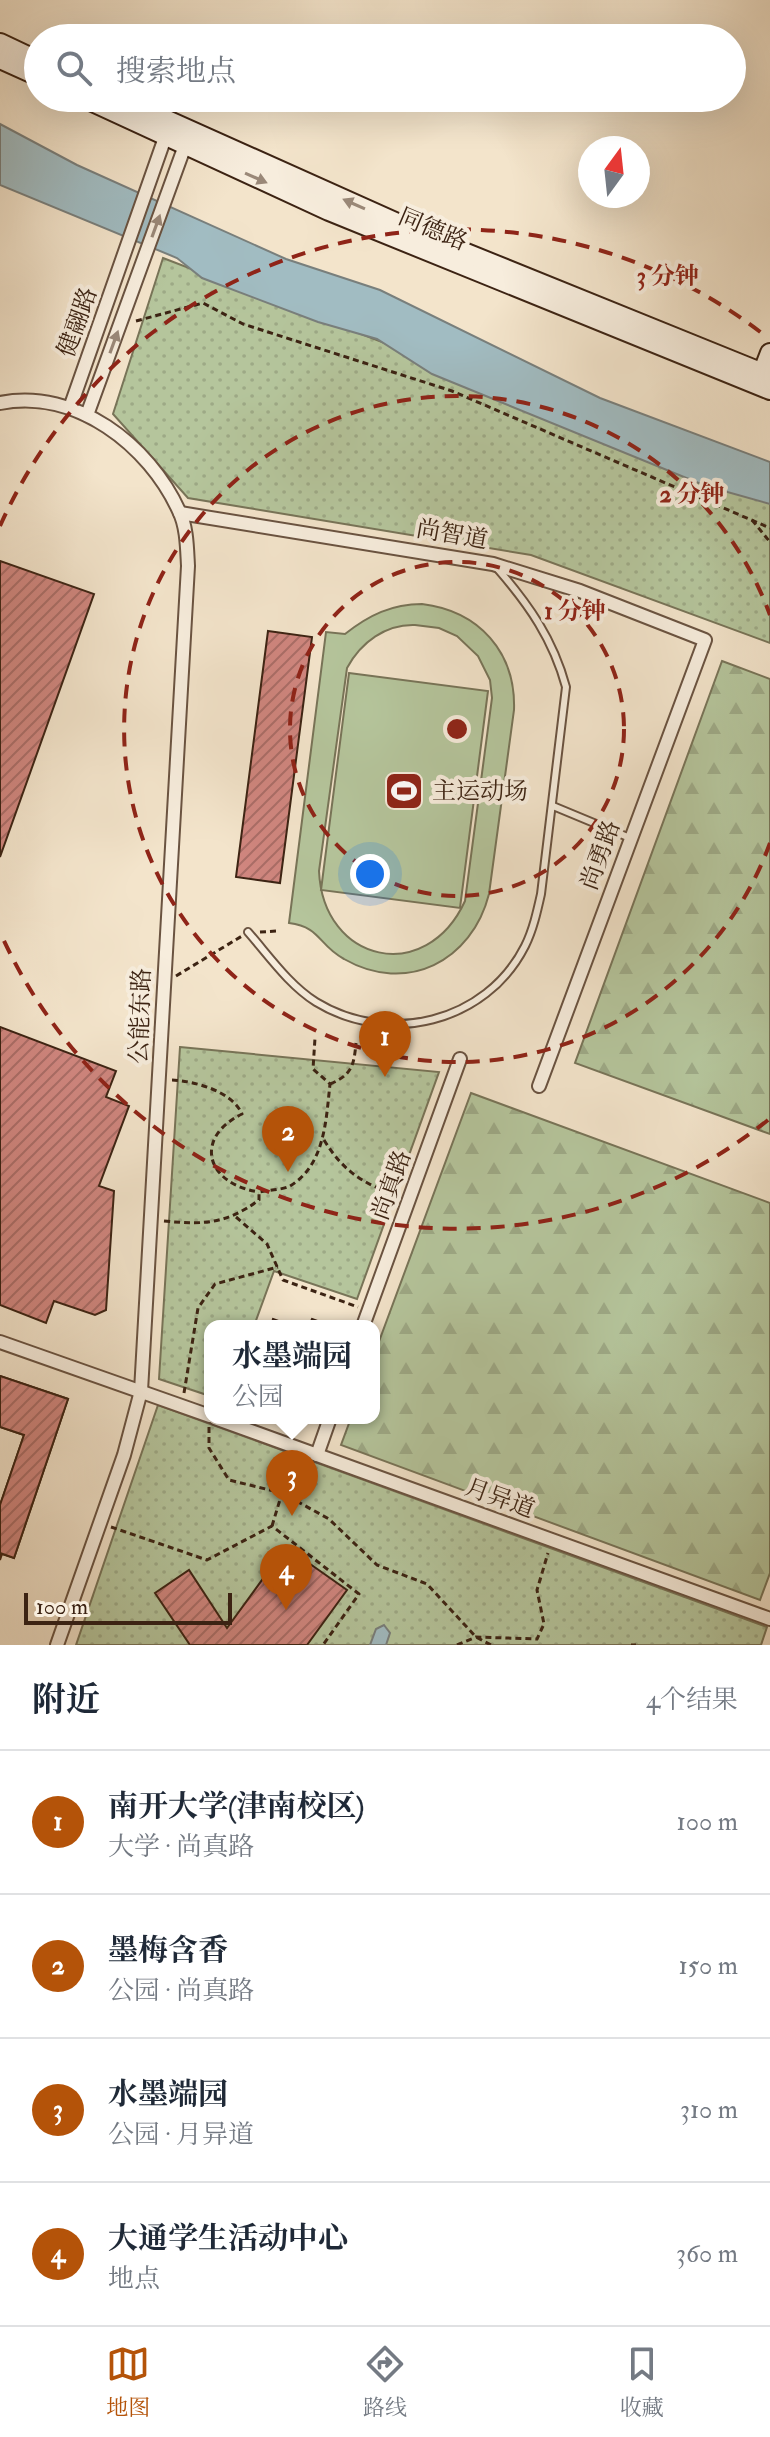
<!DOCTYPE html>
<html lang="zh">
<head>
<meta charset="utf-8">
<style>
  body { margin:0; font-family:"IM FELL Double Pica","Noto Serif SC",serif; background:#f6f6f7; color:#1f2937 }
  .compass { position:absolute; left:578px; top:136px; width:72px; height:72px; border-radius:50%; background:#fff; box-shadow:0 8px 32px #0002; rotate:15deg }
  .scale { position:absolute; left:24px; bottom:20px; width:208px; box-sizing:border-box; padding-left:8px; border:4px solid #3c2313; border-top:0; font-size:22px; line-height:28px; white-space:nowrap; color:#3c2313; -webkit-text-stroke:6px #f7eddd; paint-order:stroke }
  .you { position:absolute; left:370px; top:874px; width:28px; height:28px; margin:-20px; border:6px solid #fff; border-radius:50%; background:#1a73e8; box-shadow:0 0 0 12px #1a73e833 }
  .badge { display:grid; place-items:center; width:52px; height:52px; border-radius:50%; background:#b45309; color:#fff; font-size:26px; font-weight:700 }
  .pin { position:absolute; translate:-50% -66px; filter:drop-shadow(0 2px 4px #0008) }
  .pin::after { content:''; position:absolute; top:42px; width:28px; height:24px; background:inherit; clip-path:polygon(0 0,100% 0,50% 100%) }
  .popup { position:absolute; left:204px; top:1320px; width:176px; height:104px; box-sizing:border-box; display:grid; place-content:center; border-radius:16px; background:#fff; filter:drop-shadow(0 2px 6px #0005); font-size:26px; white-space:nowrap; color:#747a83 }
  .popup b { font-size:30px; color:#1f2937 }
  .popup::after { content:''; position:absolute; left:50%; top:100%; margin-left:-16px; border:16px solid transparent; border-top-color:#fff }
  .list { margin:0; padding:0; list-style:none }
  h2 { display:flex; justify-content:space-between; align-items:center; height:104px; margin:0; padding:0 32px; font-size:34px }
  h2 small { font-size:26px; font-weight:400; color:#747a83 }
  .list li { display:grid; grid-template-columns:52px 1fr auto; gap:24px; align-items:center; box-sizing:border-box; height:144px; padding:0 32px; border-top:2px solid #e0e1e3 }
  .list b { display:block; font-size:30px; white-space:nowrap }
  .list p { margin:0; font-size:26px; white-space:nowrap; color:#747a83 }
  .list em { font-size:26px; font-style:normal; color:#747a83 }
  .icon { flex:none; width:44px; height:44px; fill:none; stroke:currentColor; stroke-width:2; stroke-linecap:round; stroke-linejoin:round }
  .map { position:relative; flex:none; width:770px; height:1645px; overflow:hidden }
  .search { position:absolute; background:#fff; box-shadow:0 8px 32px #0002; left:24px; right:24px; top:24px; height:88px; display:flex; align-items:center; gap:20px; box-sizing:border-box; padding:0 28px; border-radius:44px; color:#747a83; font-size:30px }
  .sheet { height:680px; background:#fff }
  nav { display:flex; justify-content:space-around; align-items:center; box-sizing:border-box; height:112px; border-top:2px solid #e0e1e3; background:#fff; font-size:22px; color:#747a83 }
  nav a { display:grid; justify-items:center; gap:4px }
  nav .on { color:#b45309 }
  .map>svg:first-child { display:block }
  .green { fill:#b5c59c; stroke:#787458; stroke-width:2; fill-rule:evenodd }
  .forest { fill:url(#forest-firs); stroke:#787458; stroke-width:2 }
  .park { fill:url(#park-dots); stroke:#787458; stroke-width:2 }
  .water { fill:#a1bcc2; stroke:#797f7c; stroke-width:2 }
  .building { fill:url(#building-hatch); stroke:#3c2313; stroke-width:2 }
  .lines { fill:none; stroke-linecap:round; stroke-linejoin:round }
  .lane-casing { stroke:#6a5341; stroke-width:10 }
  .street-casing { stroke:#6a5341; stroke-width:16 }
  .secondary-casing { stroke:#3c2313; stroke-width:22 }
  .path { stroke:#3c2313; stroke-width:3; stroke-dasharray:6 4; stroke-linecap:butt }
  .lane { stroke:#f7eddd; stroke-width:6 }
  .street { stroke:#f7eddd; stroke-width:12 }
  .secondary { stroke:#f7eddd; stroke-width:18 }
  .oneway { fill:#9a8878 }
  .ring { fill:none; stroke:#8f2418; stroke-width:4; stroke-dasharray:14 10 }
  .labels { text-anchor:middle; stroke-width:8; stroke-linejoin:round; paint-order:stroke }
  .street-label { font-size:24px; fill:#3c2313; stroke:#f7eddd }
  .poi-label { font-size:24px; fill:#3c2313; stroke:#f7eddd; text-anchor:start }
  .centre { fill:#8f2418; stroke:#f7eddd; stroke-width:4 }
  .ring-label { font-size:24px; text-anchor:middle; font-weight:bold; fill:#8f2418; stroke:#f7eddd; stroke-width:8; stroke-linejoin:round; paint-order:stroke }
</style>
</head>
<body>
<div class="map">
<svg width="770" height="1645" viewBox="0 0 770 1645">
  <defs>
    <pattern id="forest-firs" width="22" height="20" patternUnits="userSpaceOnUse" patternTransform="scale(2)"><rect width="22" height="20" fill="#b5c59c"/><path d="M5 1l3.5 6h-7zM16 11l3.5 6h-7z" fill="#9da986"/></pattern>
    <pattern id="park-dots" width="8" height="8" patternUnits="userSpaceOnUse" patternTransform="scale(2)"><rect width="8" height="8" fill="#b5c59c"/><path d="M2 2h.1M6 6h.1" fill="none" stroke="#9da986" stroke-width="1.8" stroke-linecap="round"/></pattern>
    <pattern id="building-hatch" width="6" height="6" patternUnits="userSpaceOnUse" patternTransform="scale(2)"><rect width="6" height="6" fill="#d0867f"/><path d="M-1 1l2-2M0 6l6-6M5 7l2-2" fill="none" stroke="#aa6d67"/></pattern>
  </defs>
  <rect width="100%" height="100%" fill="#f3e4cb"/>
  <filter id="stains"><feTurbulence type="fractalNoise" baseFrequency=".0025" numOctaves="4"/><feColorMatrix values="0 0 0 0 .2 0 0 0 0 .09 0 0 0 0 .02 0 0 0 .5 -.17"/></filter>
  <radialGradient id="worn" r=".72"><stop offset=".6" stop-color="#630" stop-opacity="0"/><stop offset="1" stop-color="#630" stop-opacity=".3"/></radialGradient>
  <g class="green">
    <path d="M422 604C479 611 516 652 514 710L489 894C472 961 407 995 344 959 318 945 321 927 289 923L326 632 345 634C369 615 392 604 422 604ZM415 625 439 628 457 636 478 656 490 680 492 698 465 901C426 986 323 963 319 871L347 668C361 642 386 624 415 625Z"/>
    <path d="M349 673 488 691 460 908 321 890Z"/>
  </g>
  <g class="forest">
    <path d="M722 661 770 679V1134L575 1063Z"/>
    <path d="M471 1093 770 1203V1573L760 1600 341 1445 351 1418H374V1355Z"/>
  </g>
  <g class="park">
    <path d="M163 258 770 491V643L531 555 188 498 113 414Z"/>
    <path d="M180 1047 439 1072 357 1299 274 1271 254 1326H210V1396L159 1379Z"/>
    <path d="M158 1405 767 1627 761 1645H76Z"/>
  </g>
  <g class="water">
    <path d="M0 124 77 165 286 259 380 290 600 398 770 462V504L706 486 432 374 377 339 318 322 202 278 177 258 0 185Z"/>
    <path d="M384 1625 390 1633 386 1645H370L376 1629Z"/>
  </g>
  <g class="building">
    <path d="M0 561 94 594 0 857Z"/>
    <path d="M268 631 312 637 280 883 236 877Z"/>
    <path d="M0 1027 116 1071 106 1097 129 1106 99 1186 114 1191 106 1310 95 1315 54 1301 46 1323 0 1305Z"/>
    <path d="M273 1319 292 1326H271Z"/>
    <path d="M312 1319 331 1326H309Z"/>
    <path d="M0 1376 68 1399 14 1558 2 1554 0 1560V1505L24 1435 0 1427Z"/>
    <path d="M0 1376 68 1399 14 1558 0 1553V1505L24 1435 0 1427Z"/>
    <path d="M286 1547 347 1590 307 1645H190L155 1593 189 1570 227 1628Z"/>
  </g>
  <g class="lines">
    <g class="lane-casing">
      <g id="lane">
        <path d="M553 806 630 838"/>
        <path d="M248 932C269 956 289 985 316 1002 388 1046 486 1023 525 946 533 930 537 912 541 894L566 687C553 639 529 605 497 568"/>
        <path d="M378 1046 380 1026"/>
      </g>
    </g>
    <g class="street-casing">
      <g id="street">
        <path d="M0 403C76 388 149 445 179 511 187 527 187 548 188 566L141 1391 124 1455 57 1645"/>
        <path d="M70 408 168 129"/>
        <path d="M87 415 187 140"/>
        <path d="M180 513 493 564 580 591 705 640 539 1086"/>
        <path d="M363 1326 460 1059"/>
        <path d="M0 1342 210 1416"/>
        <path d="M215 1418 770 1619"/>
        <path d="M317 1455 330 1418"/>
      </g>
    </g>
    <g class="secondary-casing">
      <g id="secondary">
        <path d="M0 43 38 61"/>
        <path d="M0 59 38 76"/>
        <path d="M84 98 329 211 770 390"/>
        <path d="M118 98 444 244 770 376"/>
        <path d="M758 384 770 353"/>
      </g>
    </g>
    <g class="path">
      <path d="M136 321 203 303 243 324 452 391 770 528"/>
      <path d="M752 520 770 542"/>
      <path d="M260 932 278 931"/>
      <path d="M176 976 242 936"/>
      <path d="M172 1080C194 1081 232 1091 242 1114 193 1138 206 1184 259 1192"/>
      <path d="M330 1084C352 1075 354 1065 356 1043"/>
      <path d="M324 1140C343 1171 364 1185 398 1195"/>
      <path d="M236 1217 267 1244 283 1280 358 1307"/>
      <path d="M164 1221C204 1225 226 1224 259 1200V1192C268 1190 282 1190 290 1186 325 1165 326 1120 330 1084L313 1069 315 1038"/>
      <path d="M184 1393 198 1308 215 1284 278 1267"/>
      <path d="M209 1427V1448L229 1480 282 1493 329 1519 377 1565 427 1584 476 1637 491 1645"/>
      <path d="M272 1526 282 1493"/>
      <path d="M111 1527 207 1560 272 1526 359 1594 323 1645"/>
      <path d="M457 1645 476 1637 537 1639 544 1624 537 1590 548 1553"/>
      <path d="M631 1645H636"/>
    </g>
    <use href="#lane" class="lane"/>
    <use href="#street" class="street"/>
    <use href="#secondary" class="secondary"/>
  </g>
  <defs><path id="oneway-solid" d="M-6-.8H1V-3.2L6.5 0L1 3.2V.8H-6Z" transform="scale(2)"/></defs>
  <g class="oneway">
    <use href="#oneway-solid" transform="translate(256 178) rotate(24)"/>
    <use href="#oneway-solid" transform="translate(354 204) rotate(-156)"/>
    <use href="#oneway-solid" transform="translate(156 226) rotate(-70)"/>
    <use href="#oneway-solid" transform="translate(114 342) rotate(-70)"/>
  </g>
  <g class="ring">
    <circle cx="457" cy="729" r="167"/>
    <path d="M770 843A333 333 0 1 1 770 615"/>
    <path d="M768 1120A500 500 0 0 1 0 932M0 526A500 500 0 0 1 768 338"/>
  </g>
  <defs>
    <g id="stadium-square" transform="scale(2)"><rect x="-9" y="-9" width="18" height="18" rx="4" fill="#8f2418" stroke="#f7eddd"/><path d="M0-5a6.5 5 0 1 0 0 10a6.5 5 0 1 0 0-10ZM-3.5-1.8h7v3.6h-7Z" fill="#fff"/></g>
  </defs>
  <g fill-rule="evenodd">
    <use href="#stadium-square" x="404" y="791"/>
  </g>
  <g class="labels">
    <g class="street-label">
      <text transform="translate(433 229) rotate(23)" y="8">同德路</text>
      <text transform="translate(77 322) rotate(-70)" y="8">健翮路</text>
      <text transform="translate(452 534) rotate(10)" y="8">尚智道</text>
      <text transform="translate(600 855) rotate(-70)" y="8">尚勇路</text>
      <text transform="translate(140 1016) rotate(-88)" y="8">公能东路</text>
      <text transform="translate(391 1185) rotate(-70)" y="8">尚真路</text>
      <text transform="translate(500 1498) rotate(20)" y="8">月异道</text>
    </g>
    <g class="poi-label">
      <text x="432" y="799">主运动场</text>
    </g>
  </g>
  <circle cx="457" cy="729" r="12" class="centre"/>
  <g class="ring-label">
    <text x="668" y="284">3 分钟</text>
    <text x="692" y="502">2 分钟</text>
    <text x="575" y="619">1 分钟</text>
  </g>
  <rect width="100%" height="100%" filter="url(#stains)"/>
  <rect width="100%" height="100%" fill="url(#worn)"/>
</svg>
<svg class="compass" viewBox="-18 -18 36 36"><path d="M0-13l5 13h-10z" fill="#e53935"/><path d="M0 13l5-13h-10z" fill="#747a83"/></svg>
<div class="scale">100 m</div>
<div class="you"></div>
<div class="pin badge" style="left:385px;top:1077px">1</div>
<div class="pin badge" style="left:288px;top:1172px">2</div>
<div class="pin badge" style="left:292px;top:1516px">3</div>
<div class="popup"><b>水墨端园</b>公园</div>
<div class="pin badge" style="left:286px;top:1610px">4</div>
<div class="search"><svg class="icon" aria-label="search" viewBox="0 0 24 24"><circle cx="10" cy="10" r="6"/><path d="M15 15l6 6"/></svg>搜索地点</div>
</div>
<section class="sheet">
<h2>附近<small>4个结果</small></h2>
<ul class="list">
<li><span class="badge">1</span><div><b>南开大学(津南校区)</b><p>大学 · 尚真路</p></div><em>100 m</em></li>
<li><span class="badge">2</span><div><b>墨梅含香</b><p>公园 · 尚真路</p></div><em>150 m</em></li>
<li><span class="badge">3</span><div><b>水墨端园</b><p>公园 · 月异道</p></div><em>310 m</em></li>
<li><span class="badge">4</span><div><b>大通学生活动中心</b><p>地点</p></div><em>360 m</em></li>
</ul>
</section>
<nav>
<a class="on"><svg class="icon" aria-label="map" viewBox="0 0 24 24"><path d="M3 6l6-2 6 2 6-2v14l-6 2-6-2-6 2zM9 4v14M15 6v14"/></svg>地图</a>
<a><svg class="icon" aria-label="directions" viewBox="0 0 24 24"><path d="M12 3l9 9-9 9-9-9zM9 14v-3h6M13 9l2 2-2 2"/></svg>路线</a>
<a><svg class="icon" aria-label="saved" viewBox="0 0 24 24"><path d="M7 4h10v16l-5-4-5 4z"/></svg>收藏</a>
</nav>
</body>
</html>
